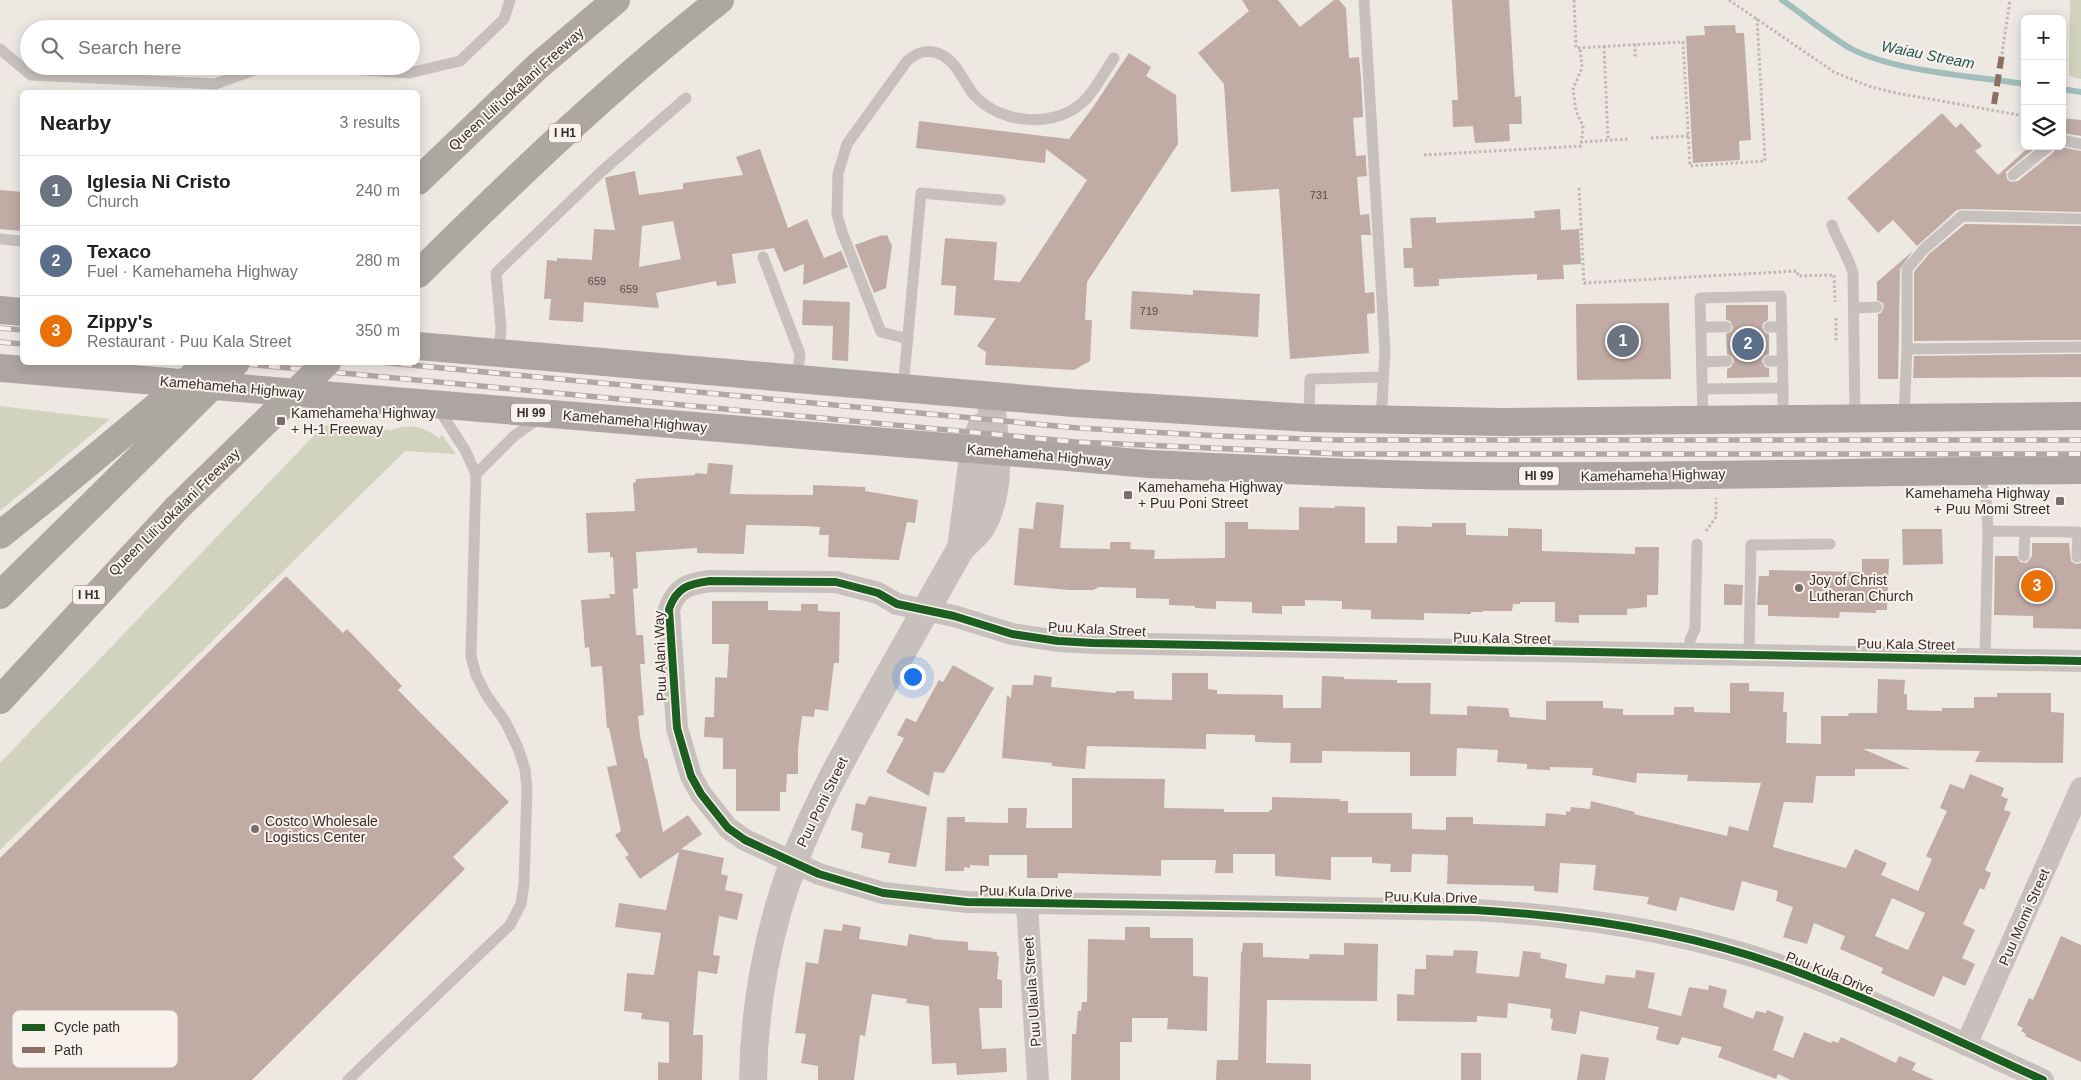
<!DOCTYPE html>
<html lang="en">
<head>
<meta charset="utf-8">
<style>
  body { margin:0; font-family:Arial,sans-serif; background:#f6f6f6; color:#202124 }
  .controls { position:absolute; right:15px; top:15px; display:grid; overflow:hidden; border-radius:8px; box-shadow:0 2px 12px #0003 }
  .controls button { width:45px; height:45px; display:grid; place-items:center; padding:0; border:0; border-bottom:1px solid #e0e0e0; background:#fff; color:#202124; font:25px sans-serif }
  .you { position:absolute; left:912px; top:676px; width:18px; height:18px; margin:-12px; border:4px solid #fff; border-radius:50%; background:#1a73e8; box-shadow:0 0 0 8px #1a73e833 }
  .badge { display:grid; place-items:center; width:32px; height:32px; border-radius:50%; background:#786e6b; color:#fff; font-size:16px; font-weight:700 }
  .pin { position:absolute; translate:-50% -50%; border:2px solid #fff; box-shadow:0 1px 5px #0006 }
  .list { margin:0; padding:0; list-style:none }
  h2 { display:flex; justify-content:space-between; align-items:center; height:65px; margin:0; padding:0 20px; font-size:21px }
  h2 small { font-size:16px; font-weight:400; color:#757577 }
  .list li { display:grid; grid-template-columns:32px 1fr auto; gap:15px; align-items:center; box-sizing:border-box; height:70px; padding:0 20px; border-top:1px solid #e0e0e0 }
  .list b { display:block; font-size:19px; white-space:nowrap }
  .list p { margin:0; font-size:16px; white-space:nowrap; color:#757577 }
  .list em { font-size:16px; font-style:normal; color:#757577 }
  .icon { flex:none; width:28px; height:28px; fill:none; stroke:currentColor; stroke-width:2; stroke-linecap:round; stroke-linejoin:round }
  .map { position:relative; flex:none; width:2081px; height:1080px; overflow:hidden }
  .search { position:absolute; background:#fff; box-shadow:0 2px 12px #0003; left:20px; top:20px; width:400px; height:55px; display:flex; align-items:center; gap:12px; box-sizing:border-box; padding:0 18px; border-radius:28px; color:#757577; font-size:19px }
  .panel { position:absolute; background:#fff; box-shadow:0 2px 12px #0003; left:20px; top:90px; width:400px; height:275px; border-radius:8px }
  .map>svg:first-child { display:block }
  .green { fill:#d1d3be }
  .lines { fill:none; stroke-linecap:round; stroke-linejoin:round }
  .stream { stroke:#a0bfbc; stroke-width:6 }
  .building { fill:#c1aba5; fill-rule:evenodd }
  .path { stroke:#c0b8b4; stroke-width:3; stroke-dasharray:2.5 2.5; stroke-linecap:butt }
  .service { stroke:#c7c0bc; stroke-width:11 }
  .minor { stroke:#c7c0bc; stroke-width:22 }
  .tertiary { stroke:#c7c0bc; stroke-width:28 }
  .primary { stroke:#aca5a1; stroke-width:28 }
  .motorway { stroke:#ada7a2; stroke-width:28 }
  .rail-casing { stroke:#afa9a6; stroke-width:5.5 }
  .rail { stroke:#f9f1eb; stroke-width:4; stroke-dasharray:11; stroke-linecap:butt }
  .motorway-bridge { stroke:#ada7a2; stroke-width:28 }
  .quiet { stroke:#8d6e63; stroke-width:6; stroke-dasharray:12 6; stroke-linecap:butt }
  .cycleway-casing { stroke:#f9f1eb; stroke-width:11 }
  .cycleway { stroke:#1b5e20; stroke-width:8 }
  .poi-dot { fill:#786e6b; stroke:#f9f1eb; stroke-width:2 }
  .labels { text-anchor:middle; stroke-width:4; stroke-linejoin:round; paint-order:stroke }
  .number-label { font-size:11px; fill:#5a4c49 }
  .shield { fill:#f9f1eb; stroke:#726864; stroke-width:1 }
  .shield-label { font-size:12px; font-weight:bold; fill:#382d2a }
  .street-label { font-size:14px; fill:#382d2a; stroke:#f9f1eb }
  .poi-label { font-size:14px; fill:#382d2a; stroke:#f9f1eb; text-anchor:start }
  .water-label { font-size:15px; font-style:italic; fill:#205856; stroke:#f9f1eb }
  .key { fill:#f9f1eb; stroke:#bfb6b1; stroke-width:1 }
  .key-label { font-size:14px; fill:#382d2a }
</style>
</head>
<body>
<div class="map">
<svg width="2081" height="1080" viewBox="0 0 2081 1080">
  <rect width="100%" height="100%" fill="#eee8e3"/>
  <g class="green">
    <path d="M2070 0H2081V79L2069 76Z"/>
    <path d="M0 406 110 419 0 511Z"/>
    <path d="M324 425 392 430C409 423 424 427 439 438L442 435 456 454 405 451 0 850V763Z"/>
  </g>
  <g class="lines">
    <g class="stream">
      <path d="M1782 0C1804 15 1825 33 1848 47 1892 72 1974 76 2025 84"/>
      <path d="M2062 89 2081 92"/>
    </g>
  </g>
  <g class="building">
    <path d="M1242 0H1278L1300 27 1334 0H1339L1346 8 1349 58 1359 57 1361 78 1363 117 1353 118 1356 156 1366 155V163L1367 176 1357 177 1360 215 1369 214 1371 235H1361L1365 293 1374 292 1375 313 1367 314 1369 353 1290 359 1279 189 1231 192 1224 84 1198 53 1249 11Z"/>
    <path d="M1452 0H1509L1515 97 1521 96 1522 124H1509L1510 141 1475 143 1473 126 1453 127 1452 100H1458Z"/>
    <path d="M1735 25 1736 33H1744L1751 140 1739 141 1740 160 1693 163 1686 36 1705 35 1704 26Z"/>
    <path d="M1129 53 1151 67 1146 76 1176 95 1178 144 1087 282 1085 320H1092L1090 361 1074 370 985 365 986 352 977 346 996 318 954 315 956 286 941 285 945 238 997 242 994 280 1020 282 1087 180 1046 149 1045 163 916 148 919 121 1069 139 1091 110Z"/>
    <path d="M1942 113 1956 128 1961 123 1982 146 1975 151 1998 175 2030 146H2037L2006 172 2007 179 2011 182 2018 181 2054 152 2056 146 2081 151V212L1962 209 1957 210 1917 246 1893 220 1878 233 1847 198Z"/>
    <path d="M2062 118 2081 120V136L2062 133Z"/>
    <path d="M760 149 788 228 807 219 824 258 841 251 848 267 803 285 804 264 784 272 774 248 732 254 736 283 717 286 716 281 656 293 659 308 584 302 583 322 549 320 551 299H544L547 260 557 261V258L592 260 594 229 615 230 605 178 607 177 635 171 639 195 683 189V183L743 175 736 157ZM673 221 681 259 639 267 642 226Z"/>
    <path d="M0 190 22 192V231L0 229Z"/>
    <path d="M1560 209 1561 230 1579 229 1581 264 1563 265 1564 279 1537 280V274L1439 279V286L1414 287 1413 268H1404L1403 248H1412L1410 218 1436 217V223L1535 218 1534 211Z"/>
    <path d="M1965 224 2081 226V340L1914 341V272L1929 254Z"/>
    <path d="M882 235 883 236 887 235 892 246 886 288 874 293 855 245Z"/>
    <path d="M1913 251 1900 269 1898 379H1878V314L1881 313 1884 307 1883 303 1877 300V282Z"/>
    <path d="M1193 290 1260 294 1258 337 1130 329 1132 291 1193 295Z"/>
    <path d="M803 300 850 302 848 361 832 360 833 326 802 325Z"/>
    <path d="M1669 303 1671 379 1577 380 1576 304Z"/>
    <path d="M1726 305H1768V320L1763 323 1762 327 1765 333 1769 334V354L1763 357 1762 361 1765 367 1769 368V377L1727 378V369L1731 367 1734 361 1733 357 1727 354 1726 334 1732 331 1733 327 1730 321 1726 320Z"/>
    <path d="M2081 354V377L1913 378 1914 356Z"/>
    <path d="M708 463 733 465 730 494 813 495V485L865 487V491L918 500 915 523 907 522 899 560 828 557 829 535H819L820 527 803 526 746 525 744 554 697 553V548L636 552 638 588 633 589 636 635H643L645 664H640L644 715 638 716 640 736 645 759 647 758 663 832 688 815 702 834 681 849 724 858 721 874 728 876 725 890 743 894 737 920 719 916 713 955 720 956 717 974 698 971 693 1035H703L702 1080H658V1062L669 1063V1022L641 1019 642 1013 624 1011 627 973 654 975 661 933 615 927 619 903 666 910 679 852 640 879 625 857 629 855 615 835 621 831 607 767 617 765 609 728H607L602 666 591 667 589 647 585 648 581 600 610 598 609 594H615L613 557H610V552L588 553 586 513 635 511 633 483 636 482V479L695 475V473L707 474Z"/>
    <path d="M1036 502 1064 505 1060 548 1110 549V542H1131L1130 549 1155 550 1154 559 1225 558V522H1248V529L1299 530V507L1335 508V506L1365 507V543H1397V526L1432 527V523H1466V535L1508 536V528L1542 529V551L1635 554V547H1659L1658 595H1647V607L1627 609V615H1579V623L1555 622V602H1520V604H1513L1512 611H1483V612H1471V614L1424 613V620L1371 619V610L1342 609V601L1305 600V606H1282V614L1252 613V602L1216 601V609L1195 608V606L1169 605V599L1136 598V588L1099 587 1093 590H1069L1014 585 1019 528 1033 529Z"/>
    <path d="M1902 529H1942L1943 564 1903 565Z"/>
    <path d="M2032 543H2069L2071 561 2076 564 2081 563V629L2033 628V616L1994 615 1995 556H2017L2020 562 2027 563 2032 556Z"/>
    <path d="M1862 559H1889L1887 610H1876V613L1840 612 1839 618 1768 616V605H1757L1759 576H1769V570L1862 572Z"/>
    <path d="M286 576 343 633 347 629 402 686 398 690 509 802 453 857 465 869 252 1080H0V858Z"/>
    <path d="M1724 584 1743 585 1742 605H1724Z"/>
    <path d="M712 601H768V610L801 611V604H818V611L840 612 839 663H834L828 711 815 709 814 717 802 716 798 749V774H787L786 792H780V811H736V769H723V738L704 737 705 717H714L715 677 727 678 729 644H712Z"/>
    <path d="M953 665 994 688 944 773 934 772 929 796 886 772 904 738 897 735 906 718 916 722 939 680 943 682Z"/>
    <path d="M1172 673H1208V689L1217 690V694L1283 695V708H1321L1322 676 1344 677V679L1397 680V683H1431L1430 714 1467 715V706L1508 708 1510 717 1546 720V701H1603V708L1623 709V715H1674V707H1694V712L1730 713V683H1749V691L1784 692 1783 712H1787L1786 743 1821 744V716H1848L1849 713H1877L1878 679 1905 680 1904 694H1907V710L1942 711V708H1974V697H1997V693H2051V712L2064 713 2063 763 1975 762 1980 751 1863 749 1910 769H1855V776H1816L1813 803 1784 802 1773 847 1846 868 1855 849 1887 863 1881 875 1918 891 1932 859 1926 856 1947 811 1940 808 1950 784 1964 789 1970 774 2004 788 2001 796 2008 799 2004 810 2011 812 1985 870 1991 873 1984 890 1980 888 1963 924 1975 930 1962 958 1975 964 1965 986 1943 976 1934 997 1881 973 1883 968 1840 949 1845 936 1814 923 1807 944 1783 937 1793 907 1776 901 1778 891 1742 881 1734 911 1680 897 1676 911 1647 904 1649 897 1593 890 1596 865 1560 863 1558 893 1534 891V886L1447 884 1448 856 1446 855 1412 854 1411 872H1390L1391 864 1372 863V857H1331V880L1275 876V854H1233V873H1215L1216 860H1161V876L1058 873V878H1027V855H989V866L970 865V868L964 867V871H945L947 817H965V822L1008 823V808H1027L1026 828H1072V778L1165 779 1164 808 1224 809V812H1269V810H1272V797L1340 799V801H1348V813H1412V829L1446 830V817H1473V824L1545 826 1546 813 1566 815V811L1570 812 1571 807 1590 809 1591 801 1635 812 1634 814 1727 836 1729 826 1748 831 1761 783 1687 781 1688 775 1637 773 1636 783 1592 775 1593 768 1550 767V770L1527 769V764L1497 762 1498 750 1457 748 1456 776H1410V752L1322 751V763H1290L1291 743 1255 742V735L1206 734V749L1087 746 1085 769 1052 766V763L1002 758 1007 695 1011 698 1012 685H1033L1034 675 1052 677 1051 687 1116 693V691H1134V699L1172 700ZM1892 898 1925 913 1908 950 1875 936Z"/>
    <path d="M869 796 927 807 916 867 888 863 890 853 861 848 863 833 851 830 856 803 865 805Z"/>
    <path d="M843 924 861 927 859 939 907 946 909 934 933 938 932 939 968 942V950L997 952V956H999L997 979 1002 980V1008H979L982 1049 1006 1048 1007 1072 957 1075 956 1063 932 1064 929 1006 906 1003 907 999 872 994 865 1036 860 1035 854 1080H818V1066L801 1063 806 1034 795 1033 806 962 818 964 824 929 842 931Z"/>
    <path d="M1125 927H1150V938H1193V976L1208 977 1207 1031 1167 1029 1168 1018H1132V1042H1120V1080H1071L1072 1034H1076L1078 1011H1081L1082 1002H1087L1088 939 1125 940Z"/>
    <path d="M2061 936 2081 945V1062L2025 1036 2026 1034 2021 1031 2023 1028 2017 1025 2029 998 2033 1000Z"/>
    <path d="M1243 943H1263V957L1309 959 1310 954 1344 955V943L1378 944 1377 1001 1267 1000 1266 1063 1311 1064V1080H1216L1217 1060H1238L1241 952H1242Z"/>
    <path d="M1454 950 1478 951 1476 973 1519 977 1523 951 1541 953 1540 958 1567 964 1565 978 1604 984 1606 975 1635 978 1636 970 1655 973 1648 1008 1681 1016 1689 987 1708 990 1709 985 1727 990 1723 1007 1753 1019 1756 1011 1766 1013 1767 1010 1784 1017 1773 1050 1793 1058 1804 1032 1831 1043 1833 1041 1838 1043 1841 1037 1896 1063 1899 1056 1916 1063 1912 1070 1934 1080H1791L1778 1074 1776 1079 1718 1057 1722 1047 1682 1037 1679 1044 1677 1045 1657 1040 1656 1038 1659 1027 1580 1011 1576 1034 1551 1030 1553 1019 1550 1018 1551 1009 1508 1003 1507 1018 1477 1016V1022L1397 1021V994L1414 995 1415 969H1426V955L1453 956Z"/>
    <rect x="1461" y="1053" width="20" height="27"/>
    <path d="M1581 1054 1609 1058 1605 1080H1577Z"/>
  </g>
  <g class="lines">
    <g class="path">
      <path d="M1574 0 1576 48 1683 42 1690 166 1765 161 1757 18"/>
      <path d="M1729 0 1834 72 1868 86 1896 93 2025 116"/>
      <path d="M1635 44V58"/>
      <path d="M1604 46 1608 140"/>
      <path d="M2002 54 2010 0"/>
      <path d="M1651 138 1689 136"/>
      <path d="M1580 142 1629 139"/>
      <path d="M1424 155 1581 146 1583 126 1576 111 1573 89 1582 68 1580 47"/>
      <path d="M1579 188 1584 283 1797 271 1798 276 1834 275 1835 302"/>
      <path d="M1836 318V342"/>
      <path d="M1706 531 1716 517V498"/>
    </g>
    <g class="service">
      <path d="M1364 0 1385 351 1381 420"/>
      <path d="M0 49 31 75 215 84 266 66"/>
      <path d="M307 66 409 73 460 61 504 19 510 0"/>
      <path d="M2062 140 2081 144"/>
      <path d="M2013 175 2049 146"/>
      <path d="M1832 225C1838 242 1848 256 1853 273L1855 418"/>
      <path d="M0 239 22 241"/>
      <path d="M763 257 800 354 797 379"/>
      <path d="M1854 308 1877 307"/>
      <path d="M1701 327H1726"/>
      <path d="M1769 327H1782"/>
      <path d="M908 339 881 332 842 232 837 214 838 174 847 144 907 61C918 52 928 48 942 55 958 63 964 84 975 96 1002 125 1058 129 1086 99 1097 87 1105 71 1114 58"/>
      <path d="M1907 349 2081 347"/>
      <path d="M499 353 501 328 496 273 601 172 686 98"/>
      <path d="M1769 361H1783"/>
      <path d="M1702 362 1727 361"/>
      <path d="M1783 388V419"/>
      <path d="M903 389 921 193 1000 200"/>
      <path d="M1702 389 1783 388 1781 296 1700 298 1703 420"/>
      <path d="M438 408 465 450 476 474 514 436 539 418"/>
      <path d="M1309 418 1310 379 1383 377"/>
      <path d="M1904 418 1907 349V269L1924 249 1962 216 2081 219"/>
      <path d="M1976 472 1986 495 1988 531"/>
      <path d="M2024 556 2025 531"/>
      <path d="M1690 653V640L1695 629 1697 544"/>
      <path d="M1749 654 1751 545 1830 544"/>
      <path d="M1985 658 1988 531 2078 532 2077 557"/>
      <path d="M348 1080 510 925 521 904 524 884 527 789 525 769 518 748 505 721 487 696 476 675 471 656 476 474"/>
    </g>
    <g class="minor">
      <path d="M1027 904 1038 1080"/>
      <path d="M1966 1045 2081 788"/>
      <path d="M2043 1080C1960 1042 1876 1001 1790 969 1689 932 1582 916 1475 910L967 902 883 893 819 874 745 840 728 828 701 794 691 776 677 728 669 609C677 587 688 584 710 581L836 582 878 593 897 604 954 616 1012 634 1058 641 1093 643 2081 661"/>
    </g>
    <g class="tertiary">
      <path d="M961 548 974 449 981 427"/>
      <path d="M753 1080C754 1007 768 929 794 862 816 804 847 750 877 696 905 647 933 598 961 548 968 541 978 534 982 526 1004 487 995 438 990 396"/>
    </g>
    <g class="primary">
      <path d="M0 310 22 312"/>
      <path d="M418 346 1074 403 1309 418 1503 422 2081 416"/>
      <path d="M0 368 1150 464C1258 469 1365 475 1473 476 1675 478 1878 471 2081 470"/>
    </g>
    <g class="motorway">
      <path d="M418 181 538 66 616 0"/>
      <path d="M418 274C514 179 613 84 720 0"/>
      <path d="M0 535 50 495"/>
      <path d="M0 595 99 498"/>
      <path d="M0 700 177 508"/>
    </g>
    <g class="rail-casing">
      <g id="rail">
        <path d="M0 328 22 330"/>
        <path d="M0 342 22 344"/>
        <path d="M225 362 1076 442 1342 454H2081"/>
        <path d="M379 362 1078 428 1220 436 1339 440H2081"/>
      </g>
    </g>
    <use href="#rail" class="rail"/>
    <g class="motorway-bridge">
      <path d="M50 495 210 362"/>
      <path d="M99 498 236 362"/>
      <path d="M177 508 327 362"/>
    </g>
    <path class="quiet" d="M1994 104 2002 54"/>
    <g class="cycleway-casing">
      <path id="cycleway" d="M2043 1080C1960 1042 1876 1001 1790 969 1689 932 1582 916 1475 910L967 902 883 893 819 874 745 840 728 828 701 794 691 776 677 728 669 609C677 587 688 584 710 581L836 582 878 593 897 604 954 616 1012 634 1058 641 1093 643 2081 661"/>
    </g>
    <use href="#cycleway" class="cycleway"/>
  </g>
  <g class="poi-dot">
    <rect x="276" y="416" width="10" height="10" rx="2.5"/>
    <rect x="1123" y="490" width="10" height="10" rx="2.5"/>
    <rect x="2055" y="496" width="10" height="10" rx="2.5"/>
    <circle cx="1799" cy="588" r="5"/>
    <circle cx="255" cy="829" r="5"/>
  </g>
  <g class="labels">
    <g class="number-label">
      <text x="1319" y="199">731</text>
      <text x="597" y="285">659</text>
      <text x="629" y="293">659</text>
      <text x="1149" y="315">719</text>
    </g>
    <g class="shield">
      <rect x="549" y="123.5" width="32" height="19" rx="4"/>
      <rect x="511" y="403.5" width="40" height="19" rx="4"/>
      <rect x="1519" y="466.5" width="40" height="19" rx="4"/>
      <rect x="73" y="585.5" width="32" height="19" rx="4"/>
    </g>
    <g class="shield-label">
      <text x="565" y="137">I H1</text>
      <text x="531" y="417">HI 99</text>
      <text x="1539" y="480">HI 99</text>
      <text x="89" y="599">I H1</text>
    </g>
    <g class="street-label">
      <text transform="translate(516 89) rotate(-42)" y="5">Queen Liliʻuokalani Freeway</text>
      <text transform="translate(232 387) rotate(5)" y="5">Kamehameha Highway</text>
      <text transform="translate(635 421) rotate(5)" y="5">Kamehameha Highway</text>
      <text transform="translate(1039 455) rotate(5)" y="5">Kamehameha Highway</text>
      <text transform="translate(1653 475) rotate(-1)" y="5">Kamehameha Highway</text>
      <text transform="translate(174 512) rotate(-44)" y="5">Queen Liliʻuokalani Freeway</text>
      <text transform="translate(1097 629) rotate(3)" y="5">Puu Kala Street</text>
      <text transform="translate(1502 638) rotate(1)" y="5">Puu Kala Street</text>
      <text transform="translate(1906 644) rotate(1)" y="5">Puu Kala Street</text>
      <text transform="translate(660 656) rotate(-92)" y="5">Puu Alani Way</text>
      <text transform="translate(822 802) rotate(-64)" y="5">Puu Poni Street</text>
      <text transform="translate(1026 891) rotate(1)" y="5">Puu Kula Drive</text>
      <text transform="translate(1431 897) rotate(1)" y="5">Puu Kula Drive</text>
      <text transform="translate(2024 917) rotate(-66)" y="5">Puu Momi Street</text>
      <text transform="translate(1830 973) rotate(22)" y="5">Puu Kula Drive</text>
      <text transform="translate(1032 992) rotate(-94)" y="5">Puu Ulaula Street</text>
    </g>
    <g class="poi-label">
      <text x="291" y="418">Kamehameha Highway<tspan x="291" dy="16">+ H-1 Freeway</tspan></text>
      <text x="1138" y="492">Kamehameha Highway<tspan x="1138" dy="16">+ Puu Poni Street</tspan></text>
      <text x="2050" y="498" text-anchor="end">Kamehameha Highway<tspan x="2050" dy="16">+ Puu Momi Street</tspan></text>
      <text x="1809" y="585">Joy of Christ<tspan x="1809" dy="16">Lutheran Church</tspan></text>
      <text x="265" y="826">Costco Wholesale<tspan x="265" dy="16">Logistics Center</tspan></text>
    </g>
    <g class="water-label">
      <text transform="translate(1928 55) rotate(11)" y="5">Waiau Stream</text>
    </g>
  </g>
  <rect x="12" y="1010" width="166" height="58" rx="8" class="key"/>
  <rect x="22" y="1024" width="23" height="7" fill="#1b5e20"/>
  <rect x="22" y="1047" width="23" height="6" fill="#8d6e63"/>
  <g class="key-label">
    <text x="54" y="1032">Cycle path</text>
    <text x="54" y="1055">Path</text>
  </g>
</svg>
<div class="controls">
<button>+</button>
<button>−</button>
<button><svg class="icon" aria-label="layers" viewBox="0 0 24 24"><path d="M12 4l9 5-9 5-9-5zM3 14l9 5 9-5"/></svg></button>
</div>
<div class="you"></div>
<div class="pin badge" style="left:1623px;top:341px;background:#6b7280">1</div>
<div class="pin badge" style="left:1748px;top:344px;background:#5c6f8a">2</div>
<div class="pin badge" style="left:2037px;top:586px;background:#e8710a">3</div>
<div class="search"><svg class="icon" aria-label="search" viewBox="0 0 24 24"><circle cx="10" cy="10" r="6"/><path d="M15 15l6 6"/></svg>Search here</div>
<section class="panel">
<h2>Nearby<small>3 results</small></h2>
<ul class="list">
<li><span class="badge" style="background:#6b7280">1</span><div><b>Iglesia Ni Cristo</b><p>Church</p></div><em>240 m</em></li>
<li><span class="badge" style="background:#5c6f8a">2</span><div><b>Texaco</b><p>Fuel · Kamehameha Highway</p></div><em>280 m</em></li>
<li><span class="badge" style="background:#e8710a">3</span><div><b>Zippy's</b><p>Restaurant · Puu Kala Street</p></div><em>350 m</em></li>
</ul>
</section>
</div>
</body>
</html>
